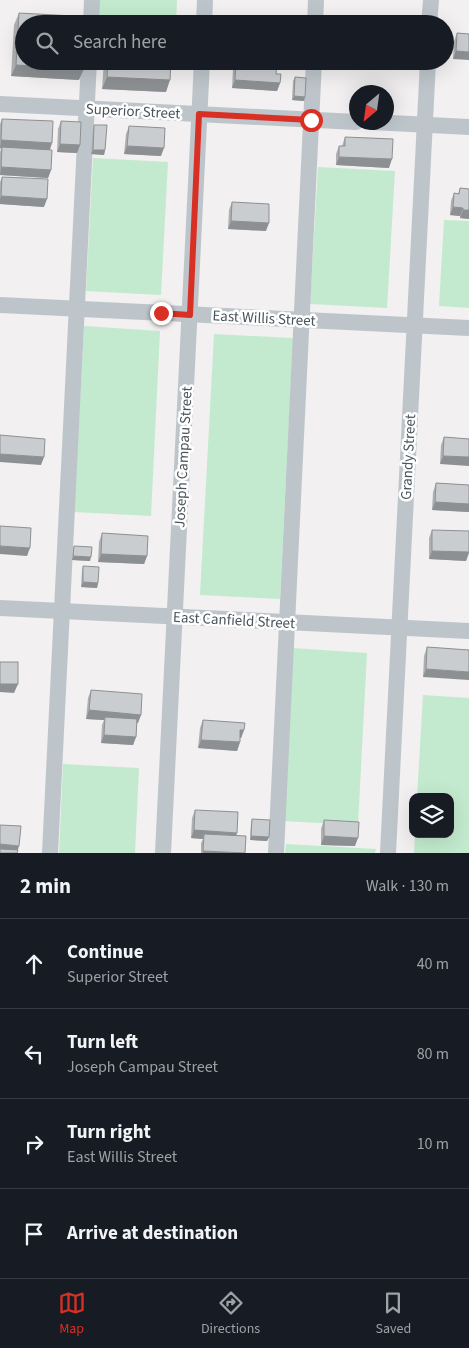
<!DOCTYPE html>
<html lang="en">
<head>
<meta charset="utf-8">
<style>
  body { margin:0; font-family:"Source Sans 3",sans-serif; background:#20242c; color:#f1f3f6 }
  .controls { position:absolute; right:15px; bottom:15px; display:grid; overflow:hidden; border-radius:10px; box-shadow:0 5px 20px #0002 }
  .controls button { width:45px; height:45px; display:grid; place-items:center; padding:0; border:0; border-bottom:1px solid #363941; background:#171b24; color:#f1f3f6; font:25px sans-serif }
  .compass { position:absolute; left:349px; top:85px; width:45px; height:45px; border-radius:50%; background:#171b24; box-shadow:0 5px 20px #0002; rotate:209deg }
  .stop { position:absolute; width:15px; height:15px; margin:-11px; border:4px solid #d93025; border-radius:50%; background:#fff }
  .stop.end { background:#d93025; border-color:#fff; box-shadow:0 1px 5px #0008 }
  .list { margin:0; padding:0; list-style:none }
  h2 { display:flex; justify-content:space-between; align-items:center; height:65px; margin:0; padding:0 20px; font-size:21px }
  h2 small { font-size:16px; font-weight:400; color:#9ea1a6 }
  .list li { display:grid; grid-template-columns:32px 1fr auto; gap:15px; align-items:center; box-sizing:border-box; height:90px; padding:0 20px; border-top:1px solid #363941 }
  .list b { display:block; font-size:19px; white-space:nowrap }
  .list p { margin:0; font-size:16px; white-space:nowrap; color:#9ea1a6 }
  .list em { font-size:16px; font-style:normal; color:#9ea1a6 }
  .icon { flex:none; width:28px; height:28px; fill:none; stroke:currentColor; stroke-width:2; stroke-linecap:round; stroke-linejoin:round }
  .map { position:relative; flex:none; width:469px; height:853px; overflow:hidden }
  .search { position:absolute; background:#171b24; box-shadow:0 5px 20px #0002; left:15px; right:15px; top:15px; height:55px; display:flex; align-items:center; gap:12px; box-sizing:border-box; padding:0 18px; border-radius:28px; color:#9ea1a6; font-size:19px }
  .sheet { height:425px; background:#171b24 }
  nav { display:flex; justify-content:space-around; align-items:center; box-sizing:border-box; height:70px; border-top:1px solid #363941; background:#171b24; font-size:14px; color:#9ea1a6 }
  nav a { display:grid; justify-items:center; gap:2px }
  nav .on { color:#d93025 }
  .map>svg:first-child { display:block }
  .grass { fill:#c3eace }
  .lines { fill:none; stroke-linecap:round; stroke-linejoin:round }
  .minor { stroke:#bdc5cb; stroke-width:16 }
  .wall { fill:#aeb0b3 }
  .shaded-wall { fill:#8d9092 }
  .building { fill:#cacdd0; stroke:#8d9092 }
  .route { stroke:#d93025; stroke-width:6 }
  .labels { text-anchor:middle; stroke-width:5; stroke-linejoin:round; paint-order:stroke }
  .street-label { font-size:15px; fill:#4a555b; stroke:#fff }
</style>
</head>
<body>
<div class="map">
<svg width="469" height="853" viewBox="0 0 469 853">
  <rect width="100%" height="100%" fill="#f2f0f0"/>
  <g class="grass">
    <path d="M99 0H177L176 24H98Z"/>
    <path d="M93 158 168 162 161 295 86 291Z"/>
    <path d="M318 167 395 171 387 308 310 304Z"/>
    <path d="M444 220 469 221V308L439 306Z"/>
    <path d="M84 326 160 331 151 516 74 512Z"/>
    <path d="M214 334 293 338 280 599 200 595Z"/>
    <path d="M292 648 367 653 358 825 283 821Z"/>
    <path d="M423 695 469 698V853H414L415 834H450V797H417Z"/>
    <path d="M63 764 139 768 135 853H59Z"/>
    <path d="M286 844 376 849 375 853H285Z"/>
  </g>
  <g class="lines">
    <g class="minor">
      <path d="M91 24 92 0"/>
      <path d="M204 24 205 0"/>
      <path d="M315 24 316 0"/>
      <path d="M429 24 431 0"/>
      <path d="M0 104 356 122"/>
      <path d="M372 122 469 127"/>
      <path d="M0 305 469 328"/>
      <path d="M0 608 469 631"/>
      <path d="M50 853 89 61"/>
      <path d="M163 853 202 61"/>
      <path d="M276 853 314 61"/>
      <path d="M388 853 428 61"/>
    </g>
  </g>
  <g class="wall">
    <path d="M19 13 24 24 79 80 11 76 14 25Z"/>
    <path d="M457 33 469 34 453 59 454 41Z"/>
    <path d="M104 61H171L166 92 102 89Z"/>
    <path d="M236 61H258L276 74 280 83 277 91 232 88 233 68Z"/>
    <path d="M295 77 305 97 304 101 292 100 293 81Z"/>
    <path d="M2 119 52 143 50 150 51 170 48 178 0 175V152L1 149 0 148V124Z"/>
    <path d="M61 121 80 145 77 153 57 152 58 129Z"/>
    <path d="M94 125 105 150 104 155 91 154 93 129Z"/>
    <path d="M129 126 161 156 124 154 126 134Z"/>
    <path d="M345 137 389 168 336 165V154L339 146H342Z"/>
    <path d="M2 177 44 207 0 204V182Z"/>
    <path d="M460 188 469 189V219L460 218V216L450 215 451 201 454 193 458 194Z"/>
    <path d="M232 202 266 231 228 229 229 210Z"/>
    <path d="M444 437 469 439 440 464 441 445Z"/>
    <path d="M436 483 469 485V512L432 510 433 492Z"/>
    <path d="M432 530 469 553 466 561 429 559V538Z"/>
    <path d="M102 533 147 556 144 564 98 562 99 542Z"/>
    <path d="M74 546 90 561 72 560 73 550Z"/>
    <path d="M83 566 98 583 97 588 81 587 82 570Z"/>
    <path d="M427 647 469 650 423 677 424 656Z"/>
    <path d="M91 690 141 715 137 723 136 737 133 745 101 743 102 725 104 720 86 719 88 698Z"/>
    <path d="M203 720 244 730 241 738H240V742L237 751 198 748 200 728Z"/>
    <path d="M195 810 237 833 236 836 245 853H201V843L203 839 191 838 192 818Z"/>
    <path d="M252 819 269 837 267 841 250 840 251 823Z"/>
    <path d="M324 820 355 846 321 845V829Z"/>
  </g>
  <g class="shaded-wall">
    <path d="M456 51 469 52V60L453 59Z"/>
    <path d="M16 65 84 69 79 80 11 76Z"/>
    <path d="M107 77 170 80 166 92 102 89Z"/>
    <path d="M235 80 280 83 277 91 232 88Z"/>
    <path d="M294 96 305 97 304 101 292 100Z"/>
    <path d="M1 140 52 143 49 151 0 148Z"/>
    <path d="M60 144 80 145 77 153 57 152Z"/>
    <path d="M127 146 164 148 161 156 124 154Z"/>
    <path d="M93 150H105L104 155 91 154Z"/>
    <path d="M339 157 392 159 389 168 336 165Z"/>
    <path d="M1 167 51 170 48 178 0 175Z"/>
    <path d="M1 196 47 199 44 207 0 204V199Z"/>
    <path d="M453 207 463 208 460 216 450 215Z"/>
    <path d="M463 210H469V219L460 218Z"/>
    <path d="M231 221 269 223 266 231 228 229Z"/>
    <path d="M0 454 44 457 41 465 0 462Z"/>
    <path d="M443 456 469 457V466L440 464Z"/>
    <path d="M435 502 469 504V512L432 510Z"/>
    <path d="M0 546 30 548 27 556 0 554Z"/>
    <path d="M432 551 469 552 466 561 429 559Z"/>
    <path d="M101 554 147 556 144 564 98 562Z"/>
    <path d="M73 556 91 557 90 561 72 560Z"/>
    <path d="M83 582 98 583 97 588 81 587Z"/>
    <path d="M426 669 469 672V680L423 677Z"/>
    <path d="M0 684H18L14 693 0 692Z"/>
    <path d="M89 710 141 715 138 723 105 720V717L104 720 86 719Z"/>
    <path d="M240 730H244L241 738H237Z"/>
    <path d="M104 735 136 737 133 745 101 743Z"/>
    <path d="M201 740 240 742 237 751 198 748Z"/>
    <path d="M194 830 237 833 234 841 204 834 203 839 191 838Z"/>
    <path d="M251 836 269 837 267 841 250 840Z"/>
    <path d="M324 836 358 838 355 846 321 845Z"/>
    <path d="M0 844 19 846 17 853H0Z"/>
    <path d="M203 851 243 853H203Z"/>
  </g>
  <g class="building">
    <path d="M19 13 73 16 72 24H24V61H84V69L16 65Z"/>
    <path d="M360 20 398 22 397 24H360Z"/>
    <path d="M457 33 469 34V52L456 51Z"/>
    <path d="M108 61H171L170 80 107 77Z"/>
    <path d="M236 61H258L277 62 276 74H281L280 83 235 80Z"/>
    <path d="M295 77 306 78 305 97 294 96Z"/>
    <path d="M2 119 53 121 52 143 1 140Z"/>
    <path d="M61 121 81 122 80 145 60 144Z"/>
    <path d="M94 125H107L105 150H93Z"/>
    <path d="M129 126 165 128 164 148 127 146Z"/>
    <path d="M345 137 393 139 392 159 339 157V146H345Z"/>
    <path d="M2 147 52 150 51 170 1 167Z"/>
    <path d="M2 177 48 179 47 199 1 196Z"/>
    <path d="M460 188 469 189V210H463V208L453 207 454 193 459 194Z"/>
    <path d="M232 202 269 204V223L231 221Z"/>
    <path d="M0 435 45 439 44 457 0 454Z"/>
    <path d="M444 437 469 439V457L443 456Z"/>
    <path d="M436 483 469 485V504L435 502Z"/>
    <path d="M0 526 31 528 30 548 0 546Z"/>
    <path d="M432 530 469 531V552L432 551Z"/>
    <path d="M102 533 148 536 147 556 101 554Z"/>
    <path d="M74 546 92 547 91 557 73 556Z"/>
    <path d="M83 566 99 567 98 583 83 582Z"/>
    <path d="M427 647 469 650V672L426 669Z"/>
    <rect x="0" y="662" width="18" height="22"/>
    <path d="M91 690 142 694 141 715 89 710Z"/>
    <path d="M105 717 137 719 136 737 104 735Z"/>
    <path d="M203 720 245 723 244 730H240V742L201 740Z"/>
    <path d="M195 810 238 812 237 833 194 830Z"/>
    <path d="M252 819 270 820 269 837 251 836Z"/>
    <path d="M324 820 359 822 358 838 324 836Z"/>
    <path d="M0 825 21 826 19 846 0 844Z"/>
    <path d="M204 834 246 836 245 853 203 851Z"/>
    <path d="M0 849 18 850 17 853H0Z"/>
  </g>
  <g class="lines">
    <path class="route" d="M161 313 190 315 199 114 311 120"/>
  </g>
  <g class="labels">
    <g class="street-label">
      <text transform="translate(133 111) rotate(3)" y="5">Superior Street</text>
      <text transform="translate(264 318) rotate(3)" y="5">East Willis Street</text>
      <text transform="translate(183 457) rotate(-87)" y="5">Joseph Campau Street</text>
      <text transform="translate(408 457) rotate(-87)" y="5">Grandy Street</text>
      <text transform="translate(234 620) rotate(3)" y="5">East Canfield Street</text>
    </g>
  </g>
</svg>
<div class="controls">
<button><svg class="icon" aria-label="layers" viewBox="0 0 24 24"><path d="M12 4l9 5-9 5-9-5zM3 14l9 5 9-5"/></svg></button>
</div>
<svg class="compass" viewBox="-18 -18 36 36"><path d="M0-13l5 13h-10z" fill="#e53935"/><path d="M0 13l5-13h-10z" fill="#9ea1a6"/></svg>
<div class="stop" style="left:311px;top:120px"></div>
<div class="stop end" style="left:161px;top:313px"></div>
<div class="search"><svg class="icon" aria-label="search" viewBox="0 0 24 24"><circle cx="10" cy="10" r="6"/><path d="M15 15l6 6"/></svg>Search here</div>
</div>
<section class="sheet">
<h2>2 min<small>Walk · 130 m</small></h2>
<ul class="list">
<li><svg class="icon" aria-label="ahead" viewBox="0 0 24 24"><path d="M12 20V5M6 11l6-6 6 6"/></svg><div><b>Continue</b><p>Superior Street</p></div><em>40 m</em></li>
<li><svg class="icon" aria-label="left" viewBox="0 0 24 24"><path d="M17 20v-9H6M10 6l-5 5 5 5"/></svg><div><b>Turn left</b><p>Joseph Campau Street</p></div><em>80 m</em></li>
<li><svg class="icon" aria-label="right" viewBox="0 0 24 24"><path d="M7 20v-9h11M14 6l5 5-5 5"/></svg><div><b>Turn right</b><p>East Willis Street</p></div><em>10 m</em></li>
<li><svg class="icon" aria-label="arrive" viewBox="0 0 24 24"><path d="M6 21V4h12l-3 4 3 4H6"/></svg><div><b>Arrive at destination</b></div></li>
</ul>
</section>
<nav>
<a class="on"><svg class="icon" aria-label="map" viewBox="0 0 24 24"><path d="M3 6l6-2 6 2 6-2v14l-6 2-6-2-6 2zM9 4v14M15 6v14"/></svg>Map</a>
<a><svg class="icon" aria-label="directions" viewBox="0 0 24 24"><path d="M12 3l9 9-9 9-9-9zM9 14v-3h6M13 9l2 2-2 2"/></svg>Directions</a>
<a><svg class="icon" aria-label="saved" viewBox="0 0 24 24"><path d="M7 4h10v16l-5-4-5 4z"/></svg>Saved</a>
</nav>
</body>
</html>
